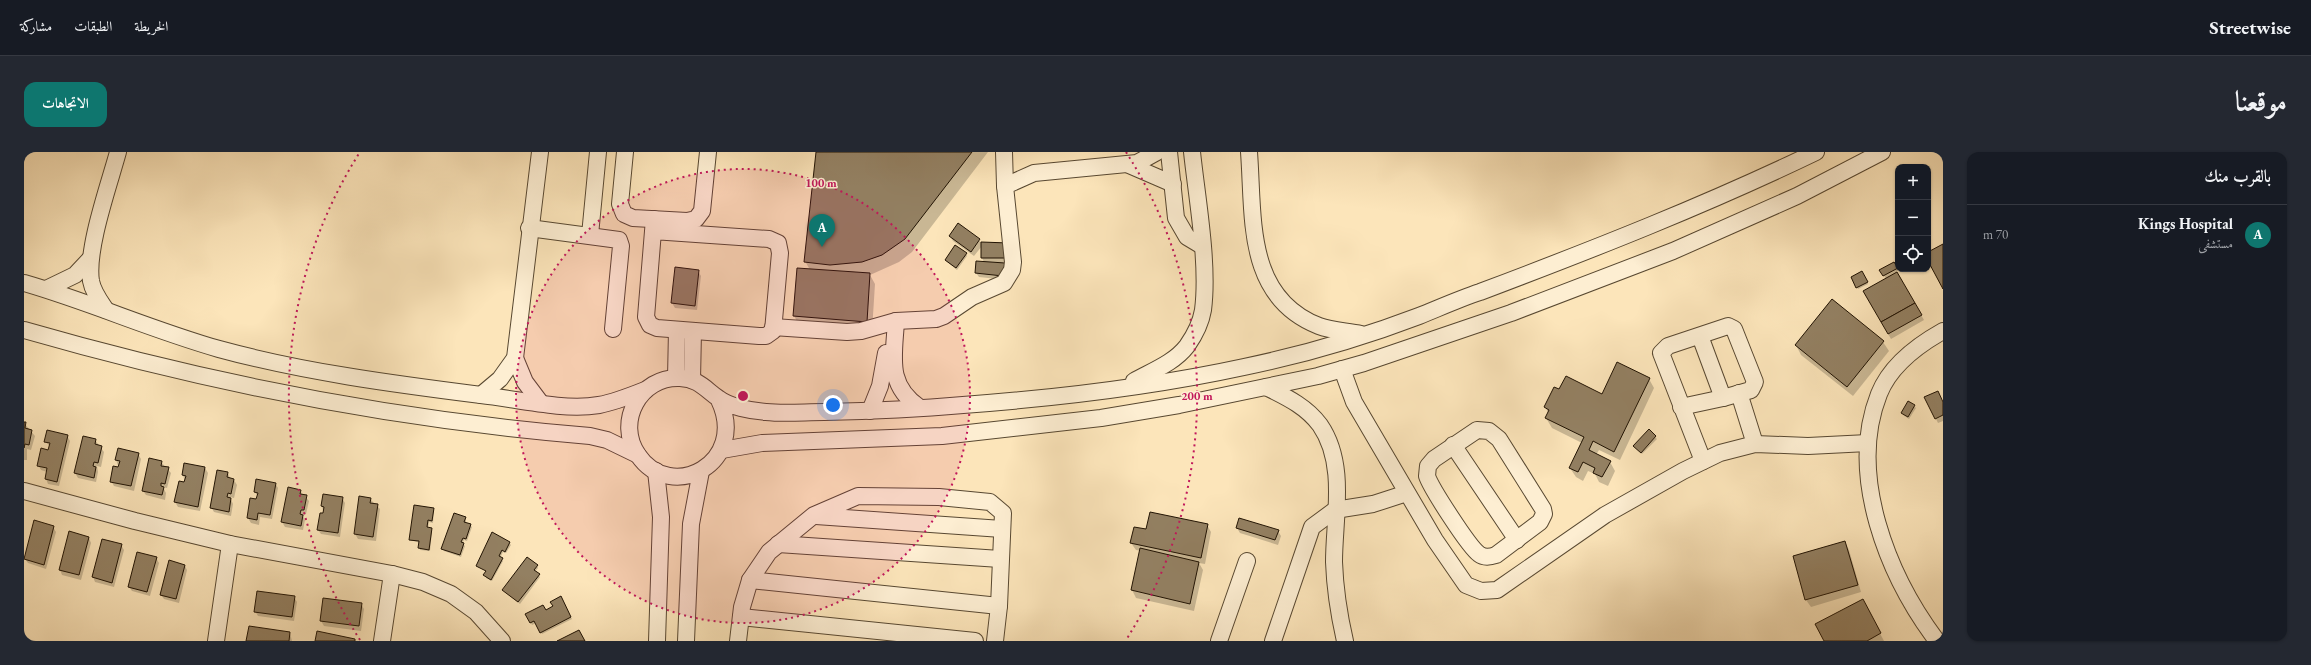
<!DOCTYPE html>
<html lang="ar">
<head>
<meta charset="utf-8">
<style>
  body { margin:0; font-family:"EB Garamond",Amiri,serif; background:#242831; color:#f1f3f6; direction:rtl }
  .controls { position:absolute; right:12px; top:12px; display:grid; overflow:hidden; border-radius:8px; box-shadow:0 1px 3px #0004 }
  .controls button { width:36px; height:36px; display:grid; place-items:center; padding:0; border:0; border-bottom:1px solid #363941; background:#171b24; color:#f1f3f6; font:20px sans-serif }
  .you { position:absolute; left:809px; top:253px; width:14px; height:14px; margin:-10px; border:3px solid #fff; border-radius:50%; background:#1a73e8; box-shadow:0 0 0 6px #1a73e833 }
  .badge { display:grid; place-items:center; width:26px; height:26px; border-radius:50%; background:#0f766e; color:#fff; font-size:13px; font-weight:700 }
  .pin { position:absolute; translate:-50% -33px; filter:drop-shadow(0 1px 2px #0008) }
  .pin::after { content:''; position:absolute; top:21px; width:14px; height:12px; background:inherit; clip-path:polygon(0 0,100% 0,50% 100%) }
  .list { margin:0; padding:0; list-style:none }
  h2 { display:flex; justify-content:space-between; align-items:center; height:52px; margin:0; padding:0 16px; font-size:17px }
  h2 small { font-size:13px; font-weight:400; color:#9ea1a6 }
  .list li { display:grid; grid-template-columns:26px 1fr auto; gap:12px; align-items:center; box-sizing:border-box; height:60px; padding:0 16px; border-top:1px solid #363941 }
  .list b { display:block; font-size:15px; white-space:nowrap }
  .list p { margin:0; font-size:13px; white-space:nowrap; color:#9ea1a6 }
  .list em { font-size:13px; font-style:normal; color:#9ea1a6 }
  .icon { flex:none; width:22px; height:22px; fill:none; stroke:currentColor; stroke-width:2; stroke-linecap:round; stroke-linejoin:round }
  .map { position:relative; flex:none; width:1919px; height:489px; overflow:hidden; direction:ltr; border-radius:12px }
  header { display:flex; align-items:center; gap:24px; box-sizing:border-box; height:56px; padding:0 20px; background:#171b24; border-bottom:1px solid #363941 }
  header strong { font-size:19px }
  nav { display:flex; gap:22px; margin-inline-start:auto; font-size:14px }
  .intro { display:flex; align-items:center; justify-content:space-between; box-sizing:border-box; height:96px; padding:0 24px }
  h1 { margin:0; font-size:28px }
  .button { padding:10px 18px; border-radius:12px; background:#0f766e; color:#fff; font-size:14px; font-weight:700 }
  main { display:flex; gap:24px; padding:0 24px }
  aside { flex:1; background:#171b24; border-radius:12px; box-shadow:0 1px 3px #0004 }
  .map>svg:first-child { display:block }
  .shadow { fill:#0003 }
  .building { fill:#938062; stroke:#211303 }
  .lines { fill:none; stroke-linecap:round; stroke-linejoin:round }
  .minor-casing { stroke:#584831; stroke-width:18 }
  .minor { stroke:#fdeed2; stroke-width:16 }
  .ring { fill:none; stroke:#c2185b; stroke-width:2; stroke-dasharray:2 4 }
  .centre { fill:#c2185b; stroke:#fdeed2; stroke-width:2 }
  .ring-label { font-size:12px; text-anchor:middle; font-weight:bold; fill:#c2185b; stroke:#fdeed2; stroke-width:3; stroke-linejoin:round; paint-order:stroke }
</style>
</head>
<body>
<header>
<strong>Streetwise</strong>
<nav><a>الخريطة</a><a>الطبقات</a><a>مشاركة</a></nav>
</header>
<div class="intro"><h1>موقعنا</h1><a class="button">الاتجاهات</a></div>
<main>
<aside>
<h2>بالقرب منك<small></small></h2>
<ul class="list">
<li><span class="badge">A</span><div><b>Kings Hospital</b><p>مستشفى</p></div><em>70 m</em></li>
</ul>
</aside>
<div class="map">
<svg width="1919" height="489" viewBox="0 0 1919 489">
  <rect width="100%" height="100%" fill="#fce5ba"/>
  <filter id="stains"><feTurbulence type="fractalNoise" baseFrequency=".005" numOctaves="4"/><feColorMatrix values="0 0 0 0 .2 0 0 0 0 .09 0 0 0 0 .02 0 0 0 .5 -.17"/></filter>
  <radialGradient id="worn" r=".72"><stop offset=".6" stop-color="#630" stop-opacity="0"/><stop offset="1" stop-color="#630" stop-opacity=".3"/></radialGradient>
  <g class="shadow">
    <path d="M793 0H964L888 100 875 110 846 123 851 132 848 179 776 174 770 164 774 117 786 118 781 109Z"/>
    <path d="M935 73 958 91 984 92 987 111 979 110 983 117 982 128 955 125 952 121 960 110 958 106V94L950 104 929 89 926 84Z"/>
    <path d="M942 102 943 104 933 118 922 109Z"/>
    <path d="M1870 111 1874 119 1872 120 1900 168 1867 187 1840 139 1862 127 1857 118Z"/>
    <path d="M674 119 677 124 673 158 651 156 648 151Z"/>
    <path d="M1838 121 1844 132 1834 137 1828 126Z"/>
    <path d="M1859 190 1865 199 1829 244 1777 203 1772 193Z"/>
    <path d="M1625 227 1630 236 1596 308 1575 298 1572 303 1586 310 1591 319 1584 334 1575 330 1571 322 1564 319 1559 329 1552 325 1546 316 1558 291 1528 276 1522 266 1525 262 1521 255 1536 239 1578 243Z"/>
    <path d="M1919 251V269L1914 271 1912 267Z"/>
    <path d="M1890 254 1892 256 1885 267 1879 263 1878 261Z"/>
    <path d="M0 271 11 284 7 298 3 297V308H0Z"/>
    <path d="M1625 279 1633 287 1618 302 1612 296Z"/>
    <path d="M43 284 46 289 35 334 24 332 22 327 23 320 17 318 14 313 25 299 26 295 22 290Z"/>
    <path d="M71 288 80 300 77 315 73 314 74 320 72 330 54 326 51 321Z"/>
    <path d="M114 302 117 307 110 339 90 334 87 329 95 316 92 308Z"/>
    <path d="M137 310 147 321 143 336 139 335 142 341 141 348 122 343 119 339Z"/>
    <path d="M161 312 181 316 184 321 176 359 154 355 151 350 161 331 159 323Z"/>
    <path d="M204 321 206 327 210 328 213 333 210 346 206 345 209 352 207 364 190 360 187 355Z"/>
    <path d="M251 331 254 336 248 367 236 365 235 373 227 371 224 366 234 345 231 340Z"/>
    <path d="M276 339 285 349 282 362 279 364 281 368 279 378 261 375 258 370Z"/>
    <path d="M318 346 321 351 316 385 297 382 294 378 300 363 298 354Z"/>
    <path d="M346 347 356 357 352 389 334 387 331 382Z"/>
    <path d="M410 357 409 371 405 370 404 376 408 379 406 399 396 398V391L386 388Z"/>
    <path d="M442 366V371L448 375 443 389 440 388 438 392 441 394 437 405 420 399 419 397Z"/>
    <path d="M1183 373 1187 380 1181 412 1175 411 1179 418 1170 459 1112 446 1108 438 1117 399 1112 398 1107 391 1123 379Z"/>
    <path d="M29 375 32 380 22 417 4 411 1 407Z"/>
    <path d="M1213 376 1254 379 1257 384 1254 393 1216 381Z"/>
    <path d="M65 386 67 391 57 428 38 423 36 418Z"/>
    <path d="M1821 390 1825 398 1837 440 1787 455 1782 448 1770 405Z"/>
    <path d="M485 391 487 393 482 401 479 400 476 406 479 409 468 429 462 426 463 420 453 413Z"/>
    <path d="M97 393 100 398 90 435 71 430 69 425Z"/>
    <path d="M132 406 135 411 126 444 108 439 105 435Z"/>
    <path d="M161 414 163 418 155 451 140 447 137 443Z"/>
    <path d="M513 414 514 416 511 420 516 425 496 452 481 440 480 438Z"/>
    <path d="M270 445 273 450 270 469 234 464 231 459Z"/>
    <path d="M536 446 548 467 518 482 512 471 508 473 502 462 522 459 530 455Z"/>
    <path d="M337 452 340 457 337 479 300 474 297 469Z"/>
    <path d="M1842 455 1860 489H1802Z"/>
    <path d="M266 481 268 489H223Z"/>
  </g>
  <g class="building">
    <path d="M792 0H948L881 87 858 103 838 110 806 113 780 110Z"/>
    <path d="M934 71 956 87 947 100 925 84Z"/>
    <path d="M957 90 985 91V106H957Z"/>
    <path d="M1919 92V137L1904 109V100Z"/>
    <path d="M931 93 943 101 932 116 921 108Z"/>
    <path d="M952 109 981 111 979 124 951 121Z"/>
    <path d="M1870 110 1874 116 1859 124 1855 118Z"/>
    <path d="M651 115 675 118 671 154 647 151Z"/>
    <path d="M773 116 846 121 843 170 769 164Z"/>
    <path d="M1838 119 1844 130 1832 136 1827 125Z"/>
    <path d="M1873 120 1891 151 1857 170 1839 139Z"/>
    <path d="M1808 147 1860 189 1823 235 1771 193Z"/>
    <path d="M1891 151 1898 163 1864 182 1857 170Z"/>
    <path d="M1593 210 1626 226 1590 300 1569 289 1565 298 1587 309 1578 325 1569 321 1571 316 1559 310 1554 320 1545 316 1560 285 1521 266 1525 258 1520 255 1530 235 1535 237 1542 224 1578 242Z"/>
    <path d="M1914 239 1919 250V263L1911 267 1900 245Z"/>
    <path d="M1884 249 1891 253 1884 265 1877 261Z"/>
    <path d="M0 270H2L1 276 8 278 5 293 1 292 0 296Z"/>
    <path d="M1625 277 1632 284 1617 301 1609 294Z"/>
    <path d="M23 278 44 283 33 330 21 327 23 316 13 314 17 296 24 298 26 291 20 290Z"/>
    <path d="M59 284 72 287 71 292 78 294 74 311 70 310 69 314 72 315 70 326 50 321Z"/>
    <path d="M94 296 115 301 107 334 86 330 89 314 94 315 96 309 91 308Z"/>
    <path d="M125 306 138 309 137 314 145 315 141 332 137 331V334L140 335 138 343 118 339Z"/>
    <path d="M160 311 181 315 174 355 150 350 155 329 160 330 162 324 158 323Z"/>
    <path d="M193 318 204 320 203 325 210 327 207 342 204 341 203 345 207 346 205 360 186 356Z"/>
    <path d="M232 327 252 331 246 363 234 361 233 368 223 366 226 346 232 347 234 341 230 340Z"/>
    <path d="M264 335 277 338 276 342 283 343 280 358H277L276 362 279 363 277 374 257 370Z"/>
    <path d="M299 342 319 345 314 381 293 378 296 361H299L300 355 297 354Z"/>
    <path d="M335 344 347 346 346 351 354 352 349 385 330 382Z"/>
    <path d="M390 353 410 356 408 369 404 368 403 375 408 376 405 398 394 396 395 389 385 388Z"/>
    <path d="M1126 360 1184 372 1177 406 1106 391 1110 375 1122 377Z"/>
    <path d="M430 361 442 365 440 370 447 372 442 387 439 386 437 390 440 391 436 403 417 397Z"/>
    <path d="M1215 366 1255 378 1251 388 1212 376Z"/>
    <path d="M10 368 30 374 20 413 0 407Z"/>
    <path d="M45 379 65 385 55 423 35 418Z"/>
    <path d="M468 380 486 390 481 400 478 398 475 404 479 406 467 428 459 423 462 419 452 414Z"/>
    <path d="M78 387 98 392 88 431 68 425Z"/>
    <path d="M1821 389 1834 433 1781 448 1769 404Z"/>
    <path d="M1116 396 1175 410 1166 452 1107 438Z"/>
    <path d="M113 400 133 405 123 440 104 435Z"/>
    <path d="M503 405 514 413 510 418 516 422 494 450 478 438Z"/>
    <path d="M145 408 161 413 152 447 136 443Z"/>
    <path d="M233 439 271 444 268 465 230 460Z"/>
    <path d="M537 444 547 465 516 481 510 469 506 471 501 462 519 453 522 458 529 454 526 450Z"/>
    <path d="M299 446 338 451 335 474 296 469Z"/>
    <path d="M1839 447 1857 481 1843 489H1800L1791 472Z"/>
    <path d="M225 474 266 480 265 489H222Z"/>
    <path d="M555 478 561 489H533Z"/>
    <path d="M293 479 331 487V489H291Z"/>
  </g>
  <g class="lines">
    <g class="minor-casing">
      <g id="minor">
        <path d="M601 0 596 52 600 62 609 66 663 69 672 67 678 59 684 0"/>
        <path d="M980 0 981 34"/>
        <path d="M1145 0 1152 66 1163 85 1178 94"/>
        <path d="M1225 0C1230 66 1221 145 1295 174 1308 179 1324 179 1337 182"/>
        <path d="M1105 13 1149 32"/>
        <path d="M505 76 595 88 597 94 589 177"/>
        <path d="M629 79 745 87 754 91 756 101 749 179 742 184H735L633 176 626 173 622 165 630 67"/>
        <path d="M566 83 574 0"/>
        <path d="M0 131C66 150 128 178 195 197 279 220 370 232 457 243 493 247 539 259 575 253 591 250 606 244 621 238"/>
        <path d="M22 137 51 123 66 107"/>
        <path d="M82 158C76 149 69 140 67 129 62 97 85 33 94 0"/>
        <path d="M872 169C870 205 862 233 896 256"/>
        <path d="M749 175 823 180 837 179 872 169 912 167 920 164 948 145 980 131 988 118 989 110 981 34 1010 21 1113 11 1133 0"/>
        <path d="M0 178C187 232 372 268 566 284L583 288 614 303"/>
        <path d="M491 206 501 230 516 250"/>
        <path d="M1318 217 1330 250 1411 388 1442 433 1457 439 1473 438 1581 363 1659 319 1696 301 1731 292 1784 294 1844 291"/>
        <path d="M652 226 653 178"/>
        <path d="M668 228 669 179"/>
        <path d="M1110 229C1128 219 1150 211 1163 194 1170 184 1177 170 1179 158 1185 112 1173 47 1168 0"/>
        <path d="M1242 235C1262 245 1282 254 1296 273 1323 312 1310 366 1310 410 1311 438 1315 463 1321 489"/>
        <path d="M1715 241 1731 292"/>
        <path d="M457 243 476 227 491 206 516 0"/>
        <path d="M695 248C725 311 647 352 614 303 591 270 616 224 656 226 675 227 681 237 694 246 705 255 728 259 742 260 761 262 781 260 800 260 847 259 893 257 939 253 1033 246 1128 235 1220 215 1278 203 1340 185 1395 164 1415 156 1435 147 1456 140 1570 97 1682 53 1792 0"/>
        <path d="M1657 255 1699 246 1676 184"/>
        <path d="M846 259 856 234 862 201"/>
        <path d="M1453 278 1465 279 1475 287 1519 357 1520 362 1516 370 1472 403C1466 405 1460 406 1455 402 1445 395 1407 336 1403 324L1404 314 1410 307Z"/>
        <path d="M1429 293 1493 388"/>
        <path d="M698 298 738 291 918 284 1077 266 1155 253 1294 224 1340 211 1487 161 1649 99 1773 44 1858 0"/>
        <path d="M1679 309 1637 201 1644 194 1704 174 1710 177 1731 230 1727 238 1699 246"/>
        <path d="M632 319 637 365 633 489"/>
        <path d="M0 339 111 369 206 392 368 422 399 430 427 442 452 460 478 489"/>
        <path d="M792 364 978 377"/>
        <path d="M754 392 976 407"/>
        <path d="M726 428 975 454"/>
        <path d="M717 465 951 489"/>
        <path d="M192 489 206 392"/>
        <path d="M358 489 368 422"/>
        <path d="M662 489 667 372 677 319"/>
        <path d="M714 489 718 455 726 428 745 400 790 363 834 344 915 345 966 350 979 361 975 454 971 489"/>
        <path d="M1195 489 1223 409"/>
        <path d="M1249 489 1288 375 1311 358 1349 352 1383 341"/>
        <path d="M1913 489C1864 424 1823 323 1855 242 1866 214 1894 193 1919 179"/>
      </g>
    </g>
    <use href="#minor" class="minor"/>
  </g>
  <circle cx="719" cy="244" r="227" fill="#c2185b" fill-opacity=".12"/>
  <g class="ring">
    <circle cx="719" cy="244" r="227"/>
    <path d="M336 488A454 454 0 0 1 336 0M1102 0A454 454 0 0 1 1102 488"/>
  </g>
  <circle cx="719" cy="244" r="6" class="centre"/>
  <g class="ring-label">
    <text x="797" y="35">100 m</text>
    <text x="1173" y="248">200 m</text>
  </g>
  <rect width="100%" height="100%" filter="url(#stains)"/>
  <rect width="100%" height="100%" fill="url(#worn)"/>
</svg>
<div class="controls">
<button>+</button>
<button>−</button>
<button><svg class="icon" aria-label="locate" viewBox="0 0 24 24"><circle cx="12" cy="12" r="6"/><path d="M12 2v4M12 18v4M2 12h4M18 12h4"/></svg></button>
</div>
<div class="you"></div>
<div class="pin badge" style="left:798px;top:95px">A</div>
</div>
</main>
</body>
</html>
